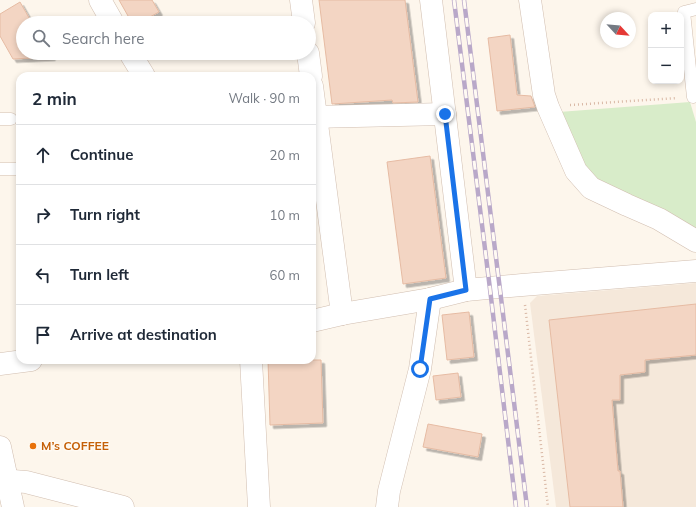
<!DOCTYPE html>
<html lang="en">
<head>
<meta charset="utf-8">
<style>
  body { margin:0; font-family:Mulish,sans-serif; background:#f2f2f3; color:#1f2937 }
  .controls { position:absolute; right:12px; top:12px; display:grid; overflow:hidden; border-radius:8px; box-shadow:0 2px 6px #0003 }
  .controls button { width:36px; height:36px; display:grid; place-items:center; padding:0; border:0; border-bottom:1px solid #e0e1e3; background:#fff; color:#1f2937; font:20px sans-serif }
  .compass { position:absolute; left:600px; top:12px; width:36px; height:36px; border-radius:50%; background:#fff; box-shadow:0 2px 6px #0003; rotate:116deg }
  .stop { position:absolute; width:12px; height:12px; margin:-9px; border:3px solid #1a73e8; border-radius:50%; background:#fff }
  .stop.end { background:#1a73e8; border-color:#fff; box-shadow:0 1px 4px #0008 }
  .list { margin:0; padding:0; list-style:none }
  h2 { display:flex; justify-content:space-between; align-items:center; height:52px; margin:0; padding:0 16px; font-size:17px }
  h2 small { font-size:13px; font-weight:400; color:#747a83 }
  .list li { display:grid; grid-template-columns:26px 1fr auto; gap:12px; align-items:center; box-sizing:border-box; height:60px; padding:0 16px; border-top:1px solid #e0e1e3 }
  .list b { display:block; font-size:15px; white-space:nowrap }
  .list em { font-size:13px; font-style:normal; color:#747a83 }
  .icon { flex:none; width:22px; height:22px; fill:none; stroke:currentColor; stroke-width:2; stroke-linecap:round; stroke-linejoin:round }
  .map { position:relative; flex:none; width:696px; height:507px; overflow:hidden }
  .search { position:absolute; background:#fff; box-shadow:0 2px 6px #0003; left:16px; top:16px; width:300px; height:44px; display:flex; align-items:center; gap:10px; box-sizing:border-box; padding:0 14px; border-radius:22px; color:#747a83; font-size:15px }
  .panel { position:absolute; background:#fff; box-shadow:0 2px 6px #0003; left:16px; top:72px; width:300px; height:292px; border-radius:12px }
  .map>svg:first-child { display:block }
  .residential { fill:#f5e8da }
  .green { fill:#d8ecc9 }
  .building { fill:#f3d5c3; stroke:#e6bba3; filter:url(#shadow) }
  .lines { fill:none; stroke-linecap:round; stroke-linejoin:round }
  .service-casing { stroke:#d1beb0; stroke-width:13 }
  .minor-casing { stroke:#d1beb0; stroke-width:23 }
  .tertiary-casing { stroke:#d1beb0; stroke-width:23 }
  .path { stroke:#d9b8a5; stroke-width:2.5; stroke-dasharray:1 3; stroke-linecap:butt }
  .service { stroke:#fff; stroke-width:12 }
  .minor { stroke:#fff; stroke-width:22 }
  .tertiary { stroke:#fff; stroke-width:22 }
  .rail-casing { stroke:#b9a8c9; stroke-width:4.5 }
  .rail { stroke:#fffaf3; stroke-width:3; stroke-dasharray:9; stroke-linecap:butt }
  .route { stroke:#1a73e8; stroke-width:5 }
  .food-dot { fill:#e8710a; stroke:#fffaf3; stroke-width:1.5 }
  .labels { text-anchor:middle; stroke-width:3; stroke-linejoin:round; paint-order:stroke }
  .food-label { font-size:12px; font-weight:bold; fill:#c56008; stroke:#fffaf3; text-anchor:start }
</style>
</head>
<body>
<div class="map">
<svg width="696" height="507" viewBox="0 0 696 507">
  <defs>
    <filter id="shadow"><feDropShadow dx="3.5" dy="3.5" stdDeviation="0" flood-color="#0004"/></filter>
  </defs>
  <rect width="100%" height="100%" fill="#fdf6ec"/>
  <path class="residential" d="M696 283V507H556L530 303 537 296Z"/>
  <path class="green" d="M690 102 696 122V233L595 181 581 162 559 112Z"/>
  <g class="building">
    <path d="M119 0H152L159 12 139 23H132Z"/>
    <path d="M319 0H405L418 102 393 103 392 100 332 104Z"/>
    <path d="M20 2 32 23H23V53H50L52 57 13 59 0 36V14Z"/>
    <path d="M510 35 517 95 531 96 535 107 497 111 488 38Z"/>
    <path d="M430 156 446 278 403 284 387 162Z"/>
    <path d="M696 304V355L645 360V372L620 375V400H612L618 471H620L623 507H570L549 320Z"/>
    <path d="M469 312 474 357 447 360 442 315Z"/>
    <path d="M268 360H321L323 423 270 425Z"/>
    <path d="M458 373 461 397 436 400 433 376Z"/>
    <path d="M428 424 482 434 478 457 423 447Z"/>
  </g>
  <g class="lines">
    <g class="service-casing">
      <g id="service">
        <path d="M693 97 684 12 696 9"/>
        <path d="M0 119H11"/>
        <path d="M0 169H20"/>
      </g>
    </g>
    <g class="minor-casing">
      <g id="minor">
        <path d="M100 0 113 23"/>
        <path d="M301 0 304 23"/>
        <path d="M431 0 466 290"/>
        <path d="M530 0 544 95 548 107 576 171 591 188 627 205 659 219 696 241"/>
        <path d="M130 53 144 76"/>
        <path d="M308 53 311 76"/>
        <path d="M312 86 342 314"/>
        <path d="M312 117 445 114"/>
        <path d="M312 321 342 314 430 299 466 290 522 285 696 271"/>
        <path d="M251 360 259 507"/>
        <path d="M0 364 31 360"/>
        <path d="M0 480 26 482 123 507"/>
        <path d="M387 507 389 491 420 369 430 299"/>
      </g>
    </g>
    <g class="tertiary-casing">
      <path id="tertiary" d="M0 447 13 507"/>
    </g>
    <g class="path">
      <path d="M570 105 677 98"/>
      <path d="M525 305 548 507"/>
    </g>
    <use href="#service" class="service"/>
    <use href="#minor" class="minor"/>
    <use href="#tertiary" class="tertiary"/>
    <g class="rail-casing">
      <g id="rail">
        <path d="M454 0 490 289 516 507"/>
        <path d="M464 0 527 507"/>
      </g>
    </g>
    <use href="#rail" class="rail"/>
  </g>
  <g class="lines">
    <path class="route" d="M420 369 430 299 466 290 445 114"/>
  </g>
  <circle class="food-dot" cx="33" cy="446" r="4"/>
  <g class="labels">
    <g class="food-label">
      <text x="41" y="450">M’s COFFEE</text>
    </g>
  </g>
</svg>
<div class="controls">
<button>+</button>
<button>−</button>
</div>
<svg class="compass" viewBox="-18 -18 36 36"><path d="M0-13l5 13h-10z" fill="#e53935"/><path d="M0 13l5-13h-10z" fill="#747a83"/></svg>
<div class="stop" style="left:420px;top:369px"></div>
<div class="stop end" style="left:445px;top:114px"></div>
<div class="search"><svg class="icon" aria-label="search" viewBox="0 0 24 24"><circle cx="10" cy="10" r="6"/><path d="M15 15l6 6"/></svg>Search here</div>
<section class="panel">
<h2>2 min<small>Walk · 90 m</small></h2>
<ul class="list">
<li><svg class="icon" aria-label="ahead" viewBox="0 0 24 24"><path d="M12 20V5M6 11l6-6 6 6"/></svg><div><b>Continue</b></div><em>20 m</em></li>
<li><svg class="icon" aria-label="right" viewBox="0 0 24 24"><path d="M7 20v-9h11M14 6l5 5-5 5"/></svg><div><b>Turn right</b></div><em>10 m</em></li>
<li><svg class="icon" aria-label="left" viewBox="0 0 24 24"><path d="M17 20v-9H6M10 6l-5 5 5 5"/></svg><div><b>Turn left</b></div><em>60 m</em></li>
<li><svg class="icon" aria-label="arrive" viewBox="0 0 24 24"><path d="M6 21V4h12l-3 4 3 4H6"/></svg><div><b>Arrive at destination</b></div></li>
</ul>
</section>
</div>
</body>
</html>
